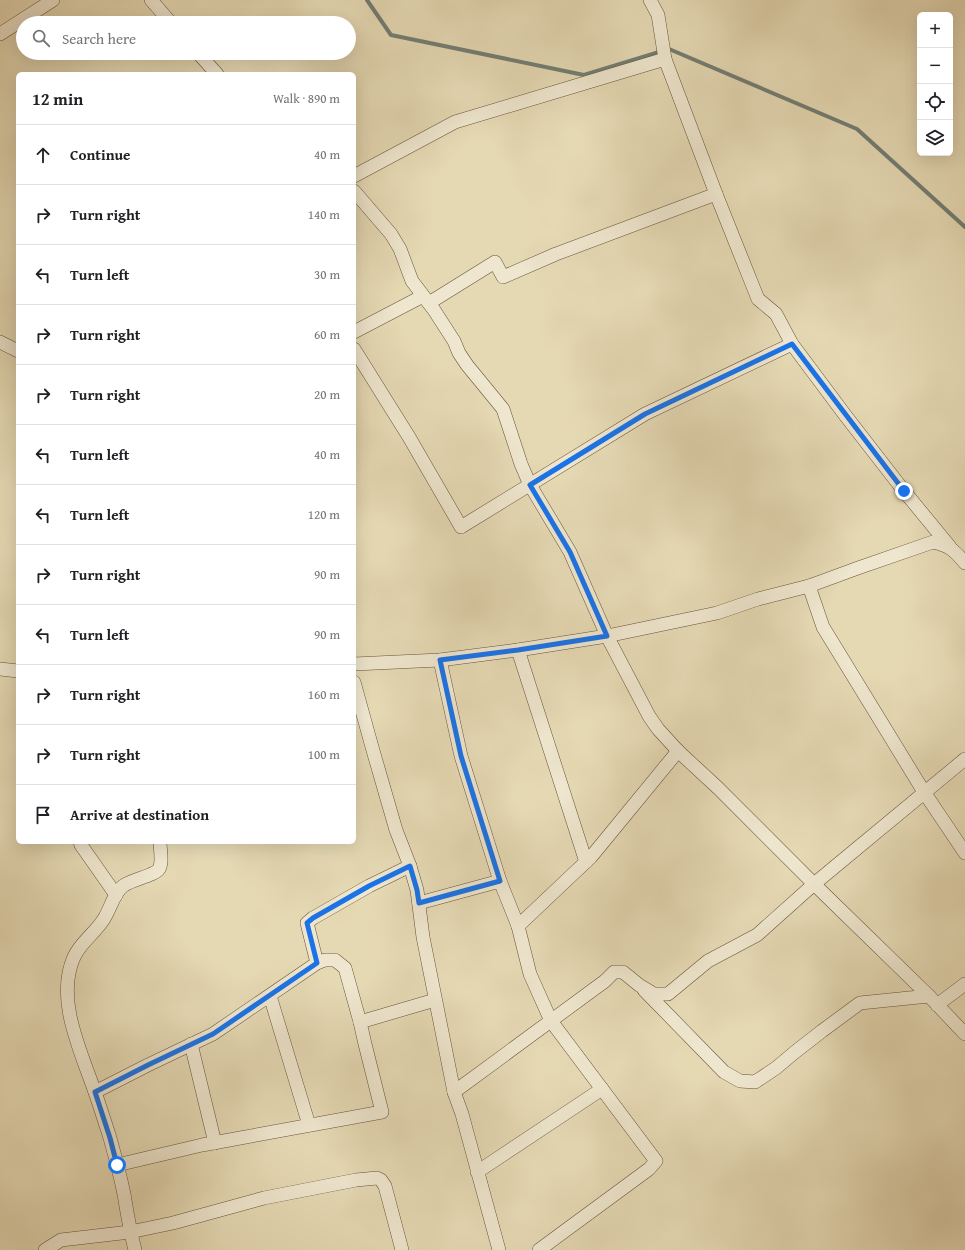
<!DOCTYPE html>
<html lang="en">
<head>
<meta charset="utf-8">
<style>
  body { margin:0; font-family:"Gentium Book Plus",serif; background:#f2f2f2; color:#202124 }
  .controls { position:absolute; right:12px; top:12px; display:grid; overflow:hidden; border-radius:6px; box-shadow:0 4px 16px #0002 }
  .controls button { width:36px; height:36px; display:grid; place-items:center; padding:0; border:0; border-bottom:1px solid #e0e0e0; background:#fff; color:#202124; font:20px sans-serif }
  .stop { position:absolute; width:12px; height:12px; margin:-9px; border:3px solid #1a73e8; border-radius:50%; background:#fff }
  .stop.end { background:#1a73e8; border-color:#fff; box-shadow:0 1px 4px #0008 }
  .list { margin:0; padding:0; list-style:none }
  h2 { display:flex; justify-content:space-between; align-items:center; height:52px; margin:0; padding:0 16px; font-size:17px }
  h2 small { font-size:13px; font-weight:400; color:#757577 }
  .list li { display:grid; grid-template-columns:26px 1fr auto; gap:12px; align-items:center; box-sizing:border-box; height:60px; padding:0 16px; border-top:1px solid #e0e0e0 }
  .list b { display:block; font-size:15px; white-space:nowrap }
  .list em { font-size:13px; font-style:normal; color:#757577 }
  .icon { flex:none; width:22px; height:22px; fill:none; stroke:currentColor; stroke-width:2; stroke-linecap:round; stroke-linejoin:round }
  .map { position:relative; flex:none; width:965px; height:1250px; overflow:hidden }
  .search { position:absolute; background:#fff; box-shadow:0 4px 16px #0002; left:16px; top:16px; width:340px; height:44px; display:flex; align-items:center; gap:10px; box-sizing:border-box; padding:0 14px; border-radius:22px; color:#757577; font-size:15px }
  .panel { position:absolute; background:#fff; box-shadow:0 4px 16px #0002; left:16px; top:72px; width:340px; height:772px; border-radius:6px }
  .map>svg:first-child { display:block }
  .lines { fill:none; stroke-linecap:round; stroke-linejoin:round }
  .stream { stroke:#737e74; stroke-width:4 }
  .street-casing { stroke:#66533a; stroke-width:14 }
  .street { stroke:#eee6ce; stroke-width:13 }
  .route { stroke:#1a73e8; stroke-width:5 }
</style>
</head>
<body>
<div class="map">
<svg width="965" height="1250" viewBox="0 0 965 1250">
  <rect width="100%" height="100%" fill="#e5d9b4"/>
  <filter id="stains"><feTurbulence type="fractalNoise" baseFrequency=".005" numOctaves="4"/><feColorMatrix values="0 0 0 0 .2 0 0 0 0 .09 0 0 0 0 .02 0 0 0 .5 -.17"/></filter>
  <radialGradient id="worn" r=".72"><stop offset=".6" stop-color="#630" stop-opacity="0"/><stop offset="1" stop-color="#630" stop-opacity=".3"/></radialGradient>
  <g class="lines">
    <path class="stream" d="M367 0 391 35 584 75 669 49 857 129 965 227"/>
    <g class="street-casing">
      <g id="street">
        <path d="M151 0 171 23"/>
        <path d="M650 0 658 15 665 59 716 194 758 299 776 314 792 344 845 415 904 491 950 547"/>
        <path d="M0 34 53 0"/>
        <path d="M198 53 217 74"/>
        <path d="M354 176 455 122 665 59"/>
        <path d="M354 191 391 234 400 249 412 281 434 310 454 341 459 353 467 365 503 409 521 464 530 485 570 552 607 636 649 716 658 729 678 751 718 788 814 884 929 996 965 1034"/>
        <path d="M429 303 495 262 503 277 556 254 716 194"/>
        <path d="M354 332 423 296"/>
        <path d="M0 342 18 351"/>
        <path d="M354 349 409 437 461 527 645 414 792 344"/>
        <path d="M809 586 823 627 924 792 965 853"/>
        <path d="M518 650 586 862"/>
        <path d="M440 660 461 756 500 881"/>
        <path d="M354 664 440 660 518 650 607 636 717 613 758 599 809 586 858 568 933 542C949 545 955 551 965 563"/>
        <path d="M0 669 18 671"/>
        <path d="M354 682 372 747 396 830 410 866 417 890 423 937 454 1092 462 1114 499 1250"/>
        <path d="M80 842 81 845 116 895"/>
        <path d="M419 903 500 881 518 926 591 857 678 751"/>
        <path d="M317 963 325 960H335L345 968 360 1022"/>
        <path d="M644 990 724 1072 740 1081 755 1082 776 1068 795 1052 822 1031 860 1003 929 996"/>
        <path d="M270 996 309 1125"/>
        <path d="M937 1005 965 984"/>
        <path d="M191 1044 215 1143"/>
        <path d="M95 1092 148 1065 213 1034 317 963 307 923 313 918 369 886 410 866"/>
        <path d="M454 1092 605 981 614 972H623L639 985 654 994H668L708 961 757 935 814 884 965 759"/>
        <path d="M117 1165 202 1145 382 1112 365 1044 360 1022 435 1000"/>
        <path d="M477 1172 602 1089 551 1021 530 974 518 926"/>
        <path d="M45 1250 61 1240 130 1232 173 1223 264 1198 356 1180 377 1178 381 1180 385 1186 402 1250"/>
        <path d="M135 1250C130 1231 127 1213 124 1194 120 1175 115 1156 110 1138 105 1122 100 1107 95 1092 81 1052 55 999 74 957 81 941 97 932 105 917 111 907 114 893 123 886 132 879 154 876 159 869 163 862 160 850 160 842"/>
        <path d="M539 1250 649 1169 656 1161 602 1089"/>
      </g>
    </g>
    <use href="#street" class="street"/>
  </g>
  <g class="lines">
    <path class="route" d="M117 1165 110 1138 95 1092 148 1065 213 1034 317 963 307 923 313 918 369 886 410 866 417 890 419 903 500 881 461 756 440 660 518 650 607 636 570 552 530 485 645 414 792 344 904 491"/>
  </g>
  <rect width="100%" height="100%" filter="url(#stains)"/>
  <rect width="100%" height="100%" fill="url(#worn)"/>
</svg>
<div class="controls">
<button>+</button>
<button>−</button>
<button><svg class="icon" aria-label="locate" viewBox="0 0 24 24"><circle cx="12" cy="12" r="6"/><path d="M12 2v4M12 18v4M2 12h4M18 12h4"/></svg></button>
<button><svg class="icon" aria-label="layers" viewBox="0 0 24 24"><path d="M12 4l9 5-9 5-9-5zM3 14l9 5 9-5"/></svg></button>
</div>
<div class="stop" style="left:117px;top:1165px"></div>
<div class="stop end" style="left:904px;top:491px"></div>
<div class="search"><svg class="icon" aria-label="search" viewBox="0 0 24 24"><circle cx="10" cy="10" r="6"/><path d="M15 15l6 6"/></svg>Search here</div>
<section class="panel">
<h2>12 min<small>Walk · 890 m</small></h2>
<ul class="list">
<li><svg class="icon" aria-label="ahead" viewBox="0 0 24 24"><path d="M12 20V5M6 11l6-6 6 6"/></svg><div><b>Continue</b></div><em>40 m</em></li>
<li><svg class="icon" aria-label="right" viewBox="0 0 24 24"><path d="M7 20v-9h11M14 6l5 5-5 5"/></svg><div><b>Turn right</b></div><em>140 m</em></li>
<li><svg class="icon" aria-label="left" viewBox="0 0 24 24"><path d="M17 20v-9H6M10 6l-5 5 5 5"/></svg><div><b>Turn left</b></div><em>30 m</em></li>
<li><svg class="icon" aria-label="right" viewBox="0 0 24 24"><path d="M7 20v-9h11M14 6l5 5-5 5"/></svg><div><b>Turn right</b></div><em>60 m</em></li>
<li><svg class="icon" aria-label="right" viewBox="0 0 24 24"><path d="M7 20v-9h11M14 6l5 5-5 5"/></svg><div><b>Turn right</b></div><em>20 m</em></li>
<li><svg class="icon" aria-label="left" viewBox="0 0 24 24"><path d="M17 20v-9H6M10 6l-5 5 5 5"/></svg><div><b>Turn left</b></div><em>40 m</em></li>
<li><svg class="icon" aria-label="left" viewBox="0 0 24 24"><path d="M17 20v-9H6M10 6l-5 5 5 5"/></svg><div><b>Turn left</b></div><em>120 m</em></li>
<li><svg class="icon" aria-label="right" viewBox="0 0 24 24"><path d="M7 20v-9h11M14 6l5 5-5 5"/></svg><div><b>Turn right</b></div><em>90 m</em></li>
<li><svg class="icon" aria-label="left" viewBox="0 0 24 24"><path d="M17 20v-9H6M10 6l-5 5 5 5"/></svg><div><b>Turn left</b></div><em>90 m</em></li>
<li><svg class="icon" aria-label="right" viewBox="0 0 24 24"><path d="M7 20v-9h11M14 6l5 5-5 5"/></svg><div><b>Turn right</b></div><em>160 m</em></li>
<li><svg class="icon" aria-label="right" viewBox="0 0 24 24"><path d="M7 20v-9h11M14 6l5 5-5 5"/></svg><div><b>Turn right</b></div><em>100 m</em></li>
<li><svg class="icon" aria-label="arrive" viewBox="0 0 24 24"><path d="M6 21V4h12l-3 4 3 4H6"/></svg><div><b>Arrive at destination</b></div></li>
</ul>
</section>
</div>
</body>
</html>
